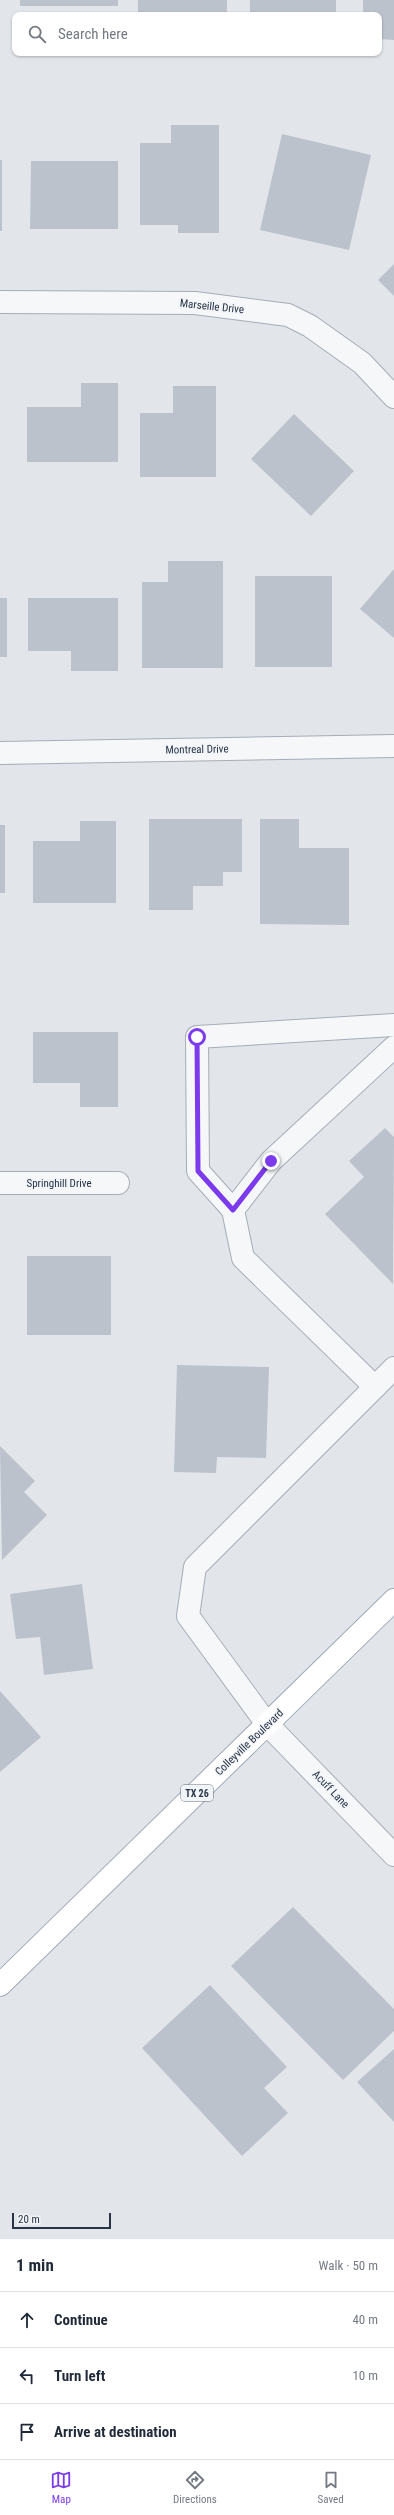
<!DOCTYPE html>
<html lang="en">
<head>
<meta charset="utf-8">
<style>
  body { margin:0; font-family:"Roboto Condensed",sans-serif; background:#f6f6f7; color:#1f2937 }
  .scale { position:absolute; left:12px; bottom:10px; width:99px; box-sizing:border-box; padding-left:4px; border:2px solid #283345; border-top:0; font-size:11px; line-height:14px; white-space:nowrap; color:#283345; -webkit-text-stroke:3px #f2f5f8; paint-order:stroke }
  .stop { position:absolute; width:12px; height:12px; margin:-9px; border:3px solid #7c3aed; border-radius:50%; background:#fff }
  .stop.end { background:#7c3aed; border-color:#fff; box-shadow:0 1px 4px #0008 }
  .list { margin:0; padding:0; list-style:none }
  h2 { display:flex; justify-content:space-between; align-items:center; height:52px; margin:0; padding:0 16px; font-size:17px }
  h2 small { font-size:13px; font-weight:400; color:#747a83 }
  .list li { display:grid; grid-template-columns:26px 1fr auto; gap:12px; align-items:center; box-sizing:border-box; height:56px; padding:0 16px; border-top:1px solid #e0e1e3 }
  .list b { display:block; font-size:15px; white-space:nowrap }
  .list em { font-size:13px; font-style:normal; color:#747a83 }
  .icon { flex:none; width:22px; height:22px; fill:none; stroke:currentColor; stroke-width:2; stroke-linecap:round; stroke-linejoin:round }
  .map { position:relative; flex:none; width:394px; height:2239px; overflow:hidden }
  .search { position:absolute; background:#fff; box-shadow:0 1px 3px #0004; left:12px; right:12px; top:12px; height:44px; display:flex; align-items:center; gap:10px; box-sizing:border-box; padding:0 14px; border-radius:8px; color:#747a83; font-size:15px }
  .sheet { height:220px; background:#fff }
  nav { display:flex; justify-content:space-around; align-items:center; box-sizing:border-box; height:56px; border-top:1px solid #e0e1e3; background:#fff; font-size:11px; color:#747a83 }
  nav a { display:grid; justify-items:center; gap:2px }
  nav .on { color:#7c3aed }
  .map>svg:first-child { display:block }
  .building { fill:#bbc2cc }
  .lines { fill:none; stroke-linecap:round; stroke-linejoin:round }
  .minor-casing { stroke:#a6adb6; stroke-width:24 }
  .major-casing { stroke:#a0aab8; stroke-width:24 }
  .minor { stroke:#f5f7f9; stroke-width:22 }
  .major { stroke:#fff; stroke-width:22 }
  .route { stroke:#7c3aed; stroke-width:5 }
  .labels { text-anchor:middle; stroke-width:3; stroke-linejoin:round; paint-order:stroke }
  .shield { fill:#f2f5f8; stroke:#656d7b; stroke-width:1 }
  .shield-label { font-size:10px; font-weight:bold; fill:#283345 }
  .street-label { font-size:11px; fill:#283345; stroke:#f2f5f8 }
</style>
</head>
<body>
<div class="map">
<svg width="394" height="2239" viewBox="0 0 394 2239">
  <rect width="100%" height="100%" fill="#e2e6eb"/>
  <g class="building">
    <rect x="20" y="0" width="98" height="6"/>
    <rect x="138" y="0" width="89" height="15"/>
    <rect x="250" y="0" width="86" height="15"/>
    <path d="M363 0H394V40L379 39V15H363Z"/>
    <path d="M171 125H219V233H178V225H140V143H171Z"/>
    <path d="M282 134 371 155 349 250 260 230Z"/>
    <rect x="0" y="160" width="2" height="71"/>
    <path d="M31 161H118V229H30Z"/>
    <path d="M394 264V296L378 280Z"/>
    <path d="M81 383H118V462H27V407H81Z"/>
    <path d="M173 386H216V477H140V413H173Z"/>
    <path d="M294 414 354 471 311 516 251 459Z"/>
    <path d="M168 561H223V668H142V582H168Z"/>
    <path d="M394 569V638L360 609Z"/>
    <rect x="255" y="576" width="77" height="91"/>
    <rect x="0" y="598" width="7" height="59"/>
    <path d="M28 598H118V671H71V651H28Z"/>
    <path d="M149 819H242V872H223V886H193V910H149Z"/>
    <path d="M260 819H299V848H349V925L260 924Z"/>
    <path d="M80 821H116V903H33V841H80Z"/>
    <rect x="0" y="825" width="5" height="68"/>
    <path d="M33 1032H118V1107H80V1083H33Z"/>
    <path d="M385 1128 394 1137 393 1284 325 1214 364 1177 349 1161Z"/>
    <rect x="27" y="1256" width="84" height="79"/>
    <path d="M177 1365 269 1367 266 1458 217 1457 216 1473 174 1472Z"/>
    <path d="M0 1446 35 1481 24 1492 47 1515 2 1560Z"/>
    <path d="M82 1584 93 1669 44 1675 40 1637 16 1639 10 1594Z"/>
    <path d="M0 1691 41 1737 0 1772Z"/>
    <path d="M293 1907 394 2009V2031L343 2080 231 1966Z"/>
    <path d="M210 1985 287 2067 264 2088 288 2113 242 2156 142 2048Z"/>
    <path d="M394 2049V2122L357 2082Z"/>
  </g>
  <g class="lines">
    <g class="minor-casing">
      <g id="minor">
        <path d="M0 302 195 303 288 315 310 326 362 363 394 397"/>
        <path d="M0 753 394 746"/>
        <path d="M0 1183H118"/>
        <path d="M233 1210 198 1171 197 1037 394 1025"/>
        <path d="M394 1368 195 1567 188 1616 267 1724 394 1855"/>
        <path d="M375 1387 243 1258 233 1210 271 1161 394 1047"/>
      </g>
    </g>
    <g class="major-casing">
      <path id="major" d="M0 1985 394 1600"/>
    </g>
    <use href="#minor" class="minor"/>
    <use href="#major" class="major"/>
  </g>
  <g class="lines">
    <path class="route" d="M197 1037 198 1171 233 1210 271 1161"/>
  </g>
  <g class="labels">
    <rect class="shield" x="181" y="1785" width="32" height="16" rx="3"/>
    <g class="shield-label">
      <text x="197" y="1797">TX 26</text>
    </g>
    <g class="street-label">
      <text transform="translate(212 306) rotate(6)" y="4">Marseille Drive</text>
      <text transform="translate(197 749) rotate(-1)" y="4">Montreal Drive</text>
      <text x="59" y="1187">Springhill Drive</text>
      <text transform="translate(249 1742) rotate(-44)" y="4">Colleyville Boulevard</text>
      <text transform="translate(331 1789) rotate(46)" y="4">Acuff Lane</text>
    </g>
  </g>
</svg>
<div class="scale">20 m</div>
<div class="stop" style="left:197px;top:1037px"></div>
<div class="stop end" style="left:271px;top:1161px"></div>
<div class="search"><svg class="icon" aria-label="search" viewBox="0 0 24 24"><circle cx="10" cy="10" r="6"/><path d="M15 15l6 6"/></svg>Search here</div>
</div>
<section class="sheet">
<h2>1 min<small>Walk · 50 m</small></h2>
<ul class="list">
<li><svg class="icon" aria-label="ahead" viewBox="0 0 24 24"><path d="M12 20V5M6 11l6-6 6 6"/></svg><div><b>Continue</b></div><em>40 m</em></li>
<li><svg class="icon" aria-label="left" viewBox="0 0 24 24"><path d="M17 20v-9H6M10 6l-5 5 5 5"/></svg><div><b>Turn left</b></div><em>10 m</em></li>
<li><svg class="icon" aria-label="arrive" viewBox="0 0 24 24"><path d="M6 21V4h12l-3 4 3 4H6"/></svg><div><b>Arrive at destination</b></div></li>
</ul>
</section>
<nav>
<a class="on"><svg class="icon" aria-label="map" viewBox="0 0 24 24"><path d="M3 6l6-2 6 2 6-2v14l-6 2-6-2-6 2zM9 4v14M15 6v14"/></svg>Map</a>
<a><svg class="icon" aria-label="directions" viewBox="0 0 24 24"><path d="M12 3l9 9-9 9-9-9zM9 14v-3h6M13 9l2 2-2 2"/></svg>Directions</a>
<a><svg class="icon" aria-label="saved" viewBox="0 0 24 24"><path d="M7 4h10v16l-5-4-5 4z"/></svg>Saved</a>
</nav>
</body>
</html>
